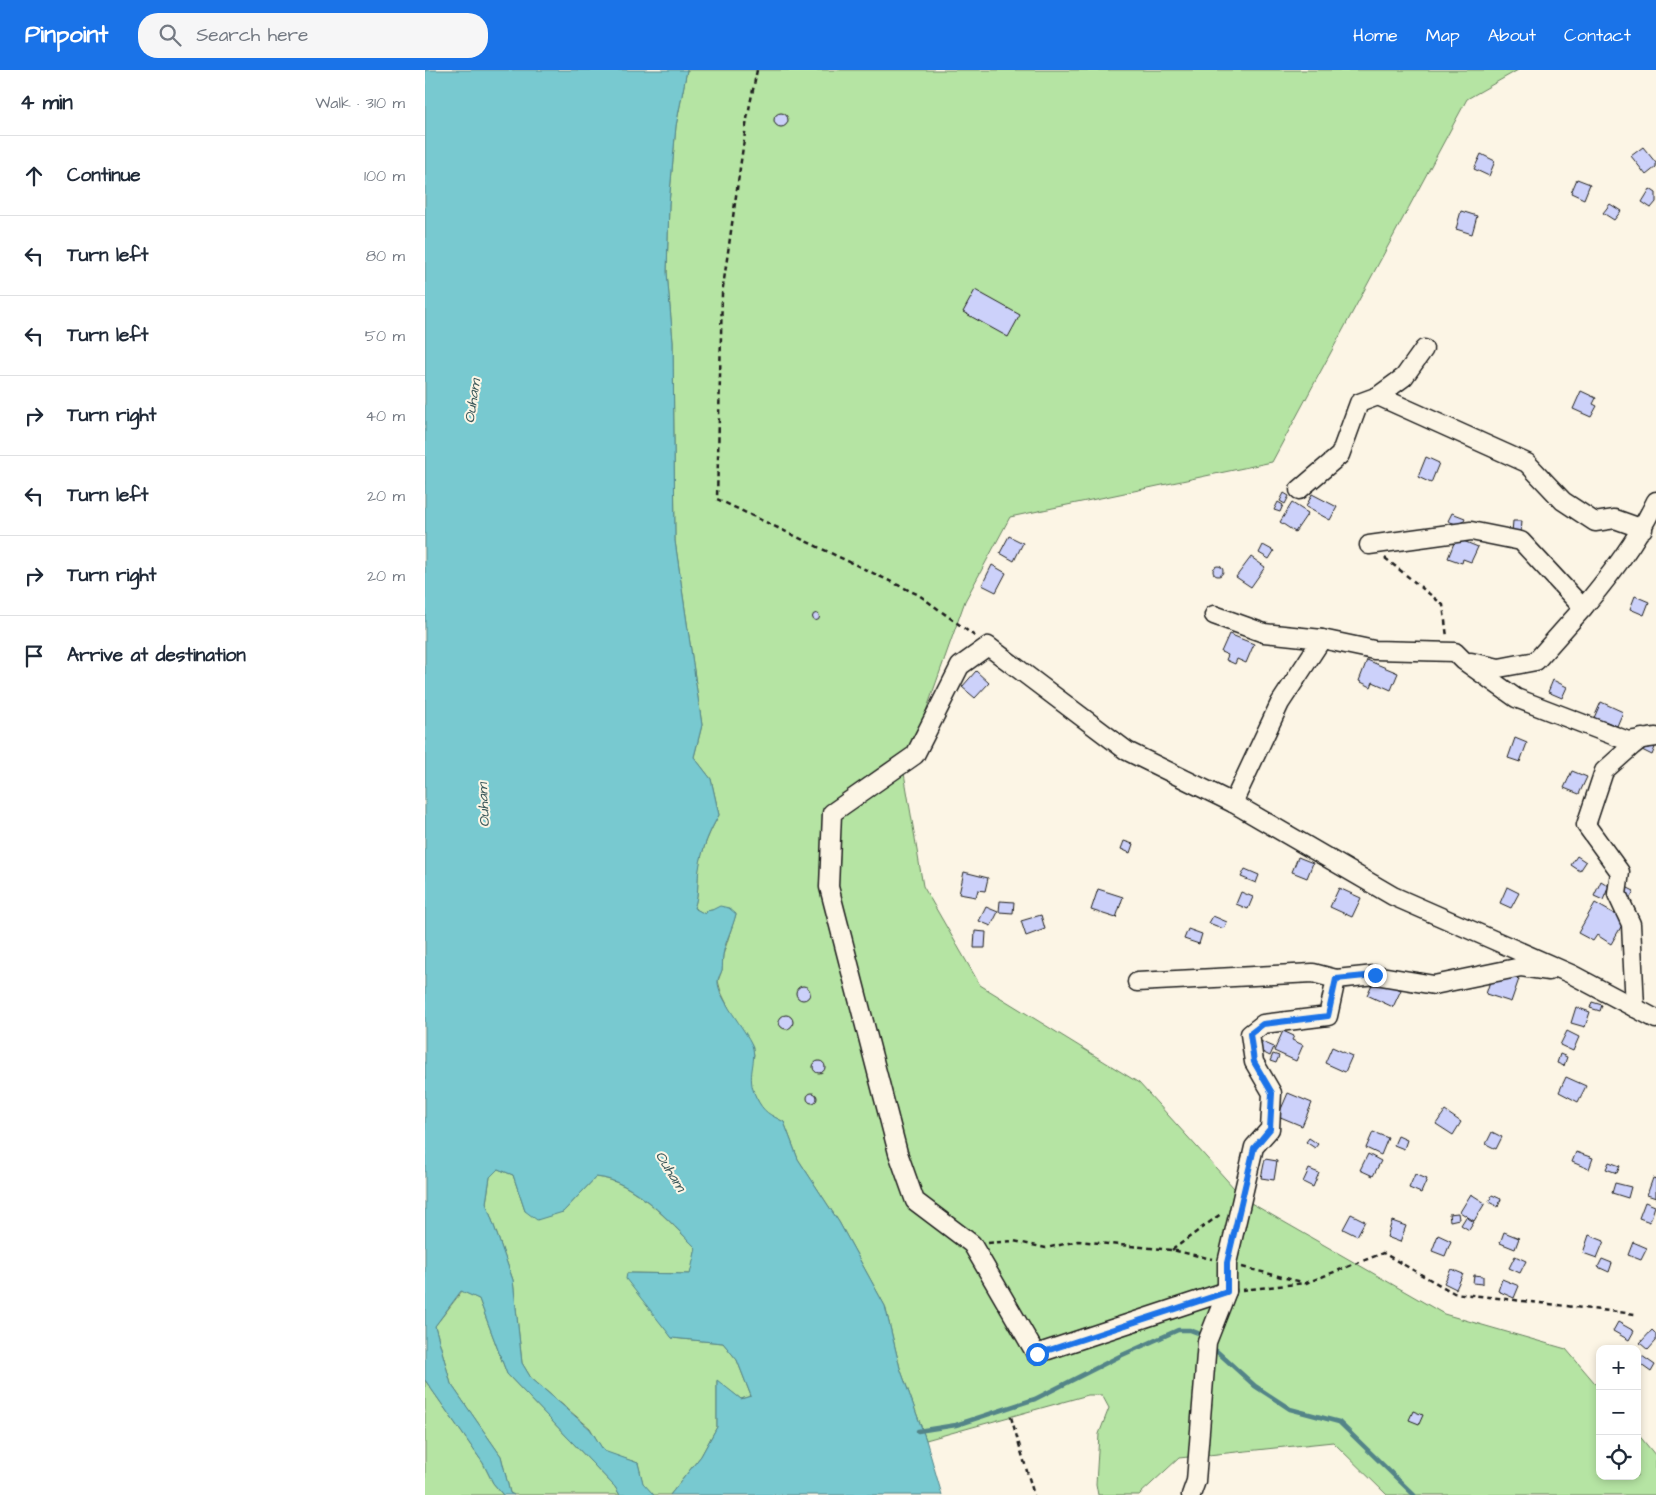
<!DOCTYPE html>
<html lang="en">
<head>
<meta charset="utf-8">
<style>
  body { margin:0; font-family:"Architects Daughter",sans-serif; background:#f6f6f7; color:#1f2937 }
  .controls { position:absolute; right:15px; bottom:15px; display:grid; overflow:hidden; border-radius:10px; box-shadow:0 2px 8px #0003 }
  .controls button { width:45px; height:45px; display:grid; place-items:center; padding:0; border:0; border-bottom:1px solid #e0e1e3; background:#fff; color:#1f2937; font:25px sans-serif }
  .stop { position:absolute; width:15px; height:15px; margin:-11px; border:4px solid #1a73e8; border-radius:50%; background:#fff }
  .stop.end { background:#1a73e8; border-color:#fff; box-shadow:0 1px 5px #0008 }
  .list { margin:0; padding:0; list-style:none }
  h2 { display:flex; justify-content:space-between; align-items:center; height:65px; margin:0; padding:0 20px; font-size:21px }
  h2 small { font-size:16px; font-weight:400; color:#747a83 }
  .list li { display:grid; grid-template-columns:32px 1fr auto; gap:15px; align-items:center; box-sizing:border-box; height:80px; padding:0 20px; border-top:1px solid #e0e1e3 }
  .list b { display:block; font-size:19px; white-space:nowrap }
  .list em { font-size:16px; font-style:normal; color:#747a83 }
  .icon { flex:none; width:28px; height:28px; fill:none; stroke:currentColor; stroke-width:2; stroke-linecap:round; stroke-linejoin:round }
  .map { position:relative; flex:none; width:1231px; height:1425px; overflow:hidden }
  header { display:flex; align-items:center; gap:30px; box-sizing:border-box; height:70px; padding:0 25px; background:#1a73e8; color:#fff }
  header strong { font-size:24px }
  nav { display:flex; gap:28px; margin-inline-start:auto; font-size:18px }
  .search { width:350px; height:45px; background:#f6f6f7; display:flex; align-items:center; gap:12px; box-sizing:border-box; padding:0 18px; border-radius:20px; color:#747a83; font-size:19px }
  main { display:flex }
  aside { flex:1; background:#fff }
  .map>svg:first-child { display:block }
  .green { fill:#b5e4a3; stroke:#688060 }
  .water { fill:#78c9d0; stroke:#538488 }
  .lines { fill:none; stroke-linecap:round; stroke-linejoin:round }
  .stream { stroke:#538488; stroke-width:4.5 }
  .building { fill:#ccd1fa; stroke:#1c1c1c }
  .minor-casing { stroke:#1c1c1c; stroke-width:21 }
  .path { stroke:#1c1c1c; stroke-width:2.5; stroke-dasharray:5 4; stroke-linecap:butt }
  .minor { stroke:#fcf5e5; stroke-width:18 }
  .route { stroke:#1a73e8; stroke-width:6 }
  .labels { text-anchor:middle; stroke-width:4; stroke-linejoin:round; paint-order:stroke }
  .water-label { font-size:15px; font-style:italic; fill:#3c595b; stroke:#fcf5e5 }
</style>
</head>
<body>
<header>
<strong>Pinpoint</strong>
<div class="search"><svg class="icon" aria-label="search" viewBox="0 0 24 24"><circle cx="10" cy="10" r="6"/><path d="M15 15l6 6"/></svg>Search here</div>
<nav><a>Home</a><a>Map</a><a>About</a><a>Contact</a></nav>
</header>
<main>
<aside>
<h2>4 min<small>Walk · 310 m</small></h2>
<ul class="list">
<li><svg class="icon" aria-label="ahead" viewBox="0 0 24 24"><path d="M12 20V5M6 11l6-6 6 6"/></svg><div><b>Continue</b></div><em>100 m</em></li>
<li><svg class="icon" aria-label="left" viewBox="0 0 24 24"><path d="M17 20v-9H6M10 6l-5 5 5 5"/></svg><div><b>Turn left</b></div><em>80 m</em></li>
<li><svg class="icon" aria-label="left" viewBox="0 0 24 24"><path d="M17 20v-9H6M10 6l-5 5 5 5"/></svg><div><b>Turn left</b></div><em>50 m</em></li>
<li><svg class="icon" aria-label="right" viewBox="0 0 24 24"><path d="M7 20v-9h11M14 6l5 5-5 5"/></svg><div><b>Turn right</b></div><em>40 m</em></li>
<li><svg class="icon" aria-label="left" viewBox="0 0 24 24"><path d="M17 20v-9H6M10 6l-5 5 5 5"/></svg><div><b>Turn left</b></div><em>20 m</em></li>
<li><svg class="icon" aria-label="right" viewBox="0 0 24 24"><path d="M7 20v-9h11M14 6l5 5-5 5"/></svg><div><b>Turn right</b></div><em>20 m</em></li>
<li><svg class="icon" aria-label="arrive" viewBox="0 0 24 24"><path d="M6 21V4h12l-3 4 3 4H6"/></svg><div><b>Arrive at destination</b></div></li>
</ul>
</aside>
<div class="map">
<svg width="1231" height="1425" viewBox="0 0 1231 1425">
  <rect width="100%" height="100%" fill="#fcf5e5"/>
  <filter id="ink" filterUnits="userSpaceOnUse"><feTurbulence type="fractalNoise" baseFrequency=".02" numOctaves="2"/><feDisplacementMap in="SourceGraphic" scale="10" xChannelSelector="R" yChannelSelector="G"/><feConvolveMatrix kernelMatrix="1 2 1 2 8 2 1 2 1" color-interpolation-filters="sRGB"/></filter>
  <g filter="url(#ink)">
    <g class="green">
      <path d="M262 0H1093L1042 29 847 392 585 447 540 531 479 703 498 816 555 915 714 1013 819 1129 1019 1244 1141 1279 1175 1319V1406H1212V1363L1231 1386V1425H962L908 1372 754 1388 714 1425H673L671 1414 674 1364 684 1338 677 1325H663L501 1370 475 1298 460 1236 414 1152 373 1089 359 1052 339 1042 330 1026 325 1012 326 995 329 985 327 975 307 945 296 922 293 911 297 900 298 885 311 844 287 840 281 841 280 844 269 838C274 825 272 810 274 796 278 777 285 761 294 745L286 709 269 687 277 655 250 471 248 272 242 202 244 134 251 56Z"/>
      <path d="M73 1099 88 1105 100 1141 138 1142 171 1107C210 1111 244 1152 271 1178L266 1204 202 1203 247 1268 298 1273 312 1290 326 1326 316 1329 292 1311V1357L276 1386 245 1425H229L218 1414 213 1393 179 1382 165 1358 106 1308 97 1293 88 1210 61 1133 65 1107Z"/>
      <path d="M37 1221 54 1229 82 1304 190 1417 195 1425H89L85 1423 76 1386 26 1314 10 1256Z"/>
      <path d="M0 1310 58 1393 68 1413 78 1425H0Z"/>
    </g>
    <path class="water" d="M0 0H262L251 56 244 134 242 202 248 272 250 471 277 655 269 687 286 709 294 745C284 762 277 779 274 799 272 812 274 826 269 838L280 844 281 841 287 840 295 836 304 838 311 844C308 857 300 872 298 885 297 890 298 895 297 900 296 904 293 907 293 911 292 927 321 960 327 975 333 992 320 1005 331 1027 339 1043 344 1044 359 1052L373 1089 414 1152 460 1236 475 1298 501 1370 517 1425H245L276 1386 292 1357V1310L316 1329 326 1326 312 1290 298 1273 247 1268 201 1209 202 1203 265 1204 271 1178C245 1152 209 1110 171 1107L138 1142 112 1150 100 1141 88 1105 73 1099 65 1107 61 1133 88 1210 97 1293 106 1308 165 1359 179 1381 213 1393 218 1413 229 1425H195L190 1417 82 1304 54 1229 36 1221 10 1256 26 1314 76 1386 85 1423 89 1425H78L68 1413 58 1393 0 1310Z"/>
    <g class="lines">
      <g class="stream">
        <path d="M786 1276 830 1316 865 1339 914 1352 989 1425"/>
        <path d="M493 1361 531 1355 610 1329 695 1286 753 1260H765L773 1263 779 1269"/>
      </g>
    </g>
    <g class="building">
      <circle cx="356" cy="50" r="7"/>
      <path d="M1218 77 1231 93V97L1221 105 1206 86Z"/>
      <path d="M1056 84 1070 91 1064 106 1049 99Z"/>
      <path d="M1152 109 1165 114 1159 129 1146 123Z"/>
      <path d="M1225 119 1231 123V132L1226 138 1217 132Z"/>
      <path d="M1185 134 1196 141 1189 150 1178 143Z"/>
      <path d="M1036 141 1052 146 1047 164 1031 159Z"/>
      <path d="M550 220 595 245 583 267 538 242Z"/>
      <path d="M1156 321 1171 328 1168 334 1172 336 1166 347 1148 339Z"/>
      <path d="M1001 387 1014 393 1006 413 993 407Z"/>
      <path d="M859 423 864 426 860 434 855 431Z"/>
      <path d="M887 424 912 437 905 450 881 437Z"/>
      <path d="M853 432 858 435 855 442 849 440Z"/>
      <path d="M867 433 883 443 870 462 855 452Z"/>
      <path d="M1027 443 1040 448 1036 456 1023 451Z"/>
      <path d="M1088 451H1097L1096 463 1087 462Z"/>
      <path d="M584 466 598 473 589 491 575 483Z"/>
      <path d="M1031 468 1053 477 1046 492 1038 489 1037 493 1023 488Z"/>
      <path d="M838 475 849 481 844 489 834 483Z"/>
      <path d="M826 487 840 497 826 517 811 507Z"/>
      <path d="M567 495 581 503 571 522 557 515Z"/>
      <circle cx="793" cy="501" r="5"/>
      <path d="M1210 526 1224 532 1219 545 1205 539Z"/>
      <circle cx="391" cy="547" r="3.5"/>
      <path d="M804 564 829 574 821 593 812 589 810 594 801 590 803 585 796 582Z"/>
      <path d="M942 590 973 603 966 620 948 612 946 617 934 611Z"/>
      <path d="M551 601 564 613 550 628 537 617Z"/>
      <path d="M1128 610 1142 617 1137 628 1123 622Z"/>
      <path d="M1176 632 1198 642 1192 656 1180 651 1179 655 1168 650Z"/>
      <path d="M1090 668 1102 673 1095 692 1083 688Z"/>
      <path d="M1222 670 1231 675 1227 685 1217 680Z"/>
      <path d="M1147 701 1162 707 1154 724 1139 718Z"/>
      <path d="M699 771 708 774 705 783 696 779Z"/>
      <path d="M1152 786 1161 792 1155 801 1146 795Z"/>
      <path d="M873 787 888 793 882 808 867 802Z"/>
      <path d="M820 799 834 805 831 813 816 807Z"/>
      <path d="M539 802 563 808 560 821 553 820 551 827 534 824Z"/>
      <path d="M1176 811 1184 816 1178 830 1169 826Z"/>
      <path d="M1199 816 1209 821 1205 828 1196 823Z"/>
      <path d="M1082 817 1094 823 1086 838 1075 833Z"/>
      <path d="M914 818 936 828 927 847 905 837Z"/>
      <path d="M673 819 698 827 691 848 666 840Z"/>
      <path d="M816 822 828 827 823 839 811 834Z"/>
      <path d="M575 831 589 832 588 843 574 842Z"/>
      <path d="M1170 833 1200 850 1186 874 1172 865 1168 871 1153 863Z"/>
      <path d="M561 837 573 842 566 856 554 851Z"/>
      <path d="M616 845 620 859 601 866 596 851Z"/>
      <path d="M788 846 802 852 799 859 784 853Z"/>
      <path d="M763 859 777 864 774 874 759 869Z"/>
      <path d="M550 861 561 862 560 878H549Z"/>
      <path d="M1067 905 1079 910 1081 905 1094 909 1086 932 1061 924Z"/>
      <path d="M950 908 976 920 968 937 942 925Z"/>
      <circle cx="378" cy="923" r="7"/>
      <path d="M1167 932 1177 935 1175 941 1165 938Z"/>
      <path d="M1151 937 1165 942 1160 957 1146 953Z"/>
      <circle cx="361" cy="952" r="7"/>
      <path d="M858 961 869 966 867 970 878 975 871 991 849 981Z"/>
      <path d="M1142 961 1154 967 1148 981 1135 975Z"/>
      <path d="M833 970 849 977 845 986 829 978Z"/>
      <path d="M907 977 927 986 920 1002 900 993Z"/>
      <path d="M848 984 854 986 851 993 845 991Z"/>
      <path d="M1135 984 1142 987 1139 996 1132 993Z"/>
      <circle cx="394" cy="997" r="6"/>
      <path d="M1141 1007 1161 1016 1153 1032 1134 1022Z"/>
      <path d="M863 1023 887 1033 877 1056 853 1046Z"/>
      <circle cx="387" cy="1028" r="5"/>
      <path d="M1020 1041 1036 1052 1028 1065 1011 1054Z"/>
      <path d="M948 1062 963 1068 956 1085 941 1078Z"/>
      <path d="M1067 1062 1077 1067 1071 1079 1061 1074Z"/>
      <path d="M973 1066 982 1070 979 1079 969 1075Z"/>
      <path d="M884 1068 893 1074 890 1078 881 1072Z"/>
      <path d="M1151 1082 1168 1088 1164 1099 1147 1092Z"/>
      <path d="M943 1084 956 1091 948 1106 935 1100Z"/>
      <path d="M840 1089 852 1091 849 1110 836 1108Z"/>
      <path d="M1184 1092 1195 1096 1192 1103 1181 1099Z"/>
      <path d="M884 1099 894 1103 888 1117 878 1112Z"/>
      <path d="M990 1104 1002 1109 996 1123 984 1118Z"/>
      <path d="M1228 1108 1231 1109V1128L1222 1125Z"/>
      <path d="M1190 1113 1206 1117 1203 1128 1187 1123Z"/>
      <path d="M1046 1124 1060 1133 1049 1151 1035 1142Z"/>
      <path d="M1067 1125 1076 1129 1073 1137 1064 1132Z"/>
      <path d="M1220 1132 1230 1136 1225 1152 1214 1148Z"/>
      <path d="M1033 1143 1034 1149 1025 1151 1024 1144Z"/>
      <path d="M926 1144 940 1151 932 1166 918 1159Z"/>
      <path d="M1041 1147 1049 1152 1044 1160 1036 1155Z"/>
      <path d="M967 1151 981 1156 975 1172 962 1167Z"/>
      <path d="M1079 1162 1094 1168 1090 1179 1075 1173Z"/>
      <path d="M1013 1165 1026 1171 1020 1186 1007 1181Z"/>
      <path d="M1164 1165 1179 1171 1172 1188 1158 1183Z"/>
      <path d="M1208 1172 1222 1178 1216 1190 1203 1185Z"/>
      <path d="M1090 1186 1101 1191 1095 1203 1084 1198Z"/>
      <path d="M1177 1189 1187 1193 1184 1202 1173 1197Z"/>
      <path d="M1026 1199 1038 1204 1031 1219 1019 1213Z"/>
      <path d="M1049 1205 1058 1206V1214L1048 1213Z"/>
      <path d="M1077 1209 1094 1216 1089 1228 1073 1221Z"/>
      <path d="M1193 1252 1209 1261 1204 1270 1188 1261Z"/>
      <path d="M1227 1260 1231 1264V1271L1223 1280 1215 1273Z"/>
      <path d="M1217 1286 1230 1295 1226 1302 1212 1292Z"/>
      <path d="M988 1341 998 1345 994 1354 984 1350Z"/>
    </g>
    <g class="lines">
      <g class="minor-casing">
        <g id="minor">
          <path d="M953 326 1102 393 1138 431 1170 452 1190 449 1218 459"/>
          <path d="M874 420 915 385 934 333 953 326 979 307 999 279"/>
          <path d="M944 475 1046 461 1096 471 1158 538 1111 591 1074 598 1046 592"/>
          <path d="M1158 538C1187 503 1211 472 1231 431"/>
          <path d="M789 545 839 563 897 569 949 580 1030 582 1039 591 1091 628 1203 671 1231 667"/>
          <path d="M808 733 855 633 897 569"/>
          <path d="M712 912 888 903 911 909 950 905 1009 915 1096 897 1124 901"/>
          <path d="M1210 938 1206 854 1192 824 1195 802 1161 755 1179 701 1207 676 1217 668"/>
          <path d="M802 1221V1193L829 1077 845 1059 847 1023 829 992 825 964 838 954 903 946 911 909"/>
          <path d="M766 1425 771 1411 782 1272 802 1221 611 1284 547 1174 490 1131 473 1083 404 817 407 743 490 685 535 596 563 576 702 681 808 733 968 826 1146 904 1231 949"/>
        </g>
      </g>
      <g class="path">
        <path d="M332 0 322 49 297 224 292 429 494 525 551 567"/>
        <path d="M960 488 1018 535 1022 567"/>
        <path d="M563 1173 589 1171 621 1178 653 1171 747 1180 787 1189"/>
        <path d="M747 1180 797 1143"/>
        <path d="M817 1197 877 1212"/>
        <path d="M817 1220 881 1213 958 1183 1029 1223 1210 1244"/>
        <path d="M586 1347 609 1425"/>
      </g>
      <use href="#minor" class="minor"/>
    </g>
  </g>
  <g class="lines" filter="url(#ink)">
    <path class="route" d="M612 1284 802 1222V1193L829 1078 845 1059 847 1023 829 992 825 964 838 954 903 946 911 909 950 905"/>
  </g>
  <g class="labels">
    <g class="water-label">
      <text transform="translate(47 331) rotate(-82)" y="5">Ouham</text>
      <text transform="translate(58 735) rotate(-93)" y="5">Ouham</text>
      <text transform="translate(246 1101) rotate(58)" y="5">Ouham</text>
    </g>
  </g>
</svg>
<div class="controls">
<button>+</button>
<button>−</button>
<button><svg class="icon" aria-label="locate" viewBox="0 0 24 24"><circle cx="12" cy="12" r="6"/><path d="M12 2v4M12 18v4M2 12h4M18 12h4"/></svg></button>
</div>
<div class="stop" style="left:612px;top:1284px"></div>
<div class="stop end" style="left:950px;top:905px"></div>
</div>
</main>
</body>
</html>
